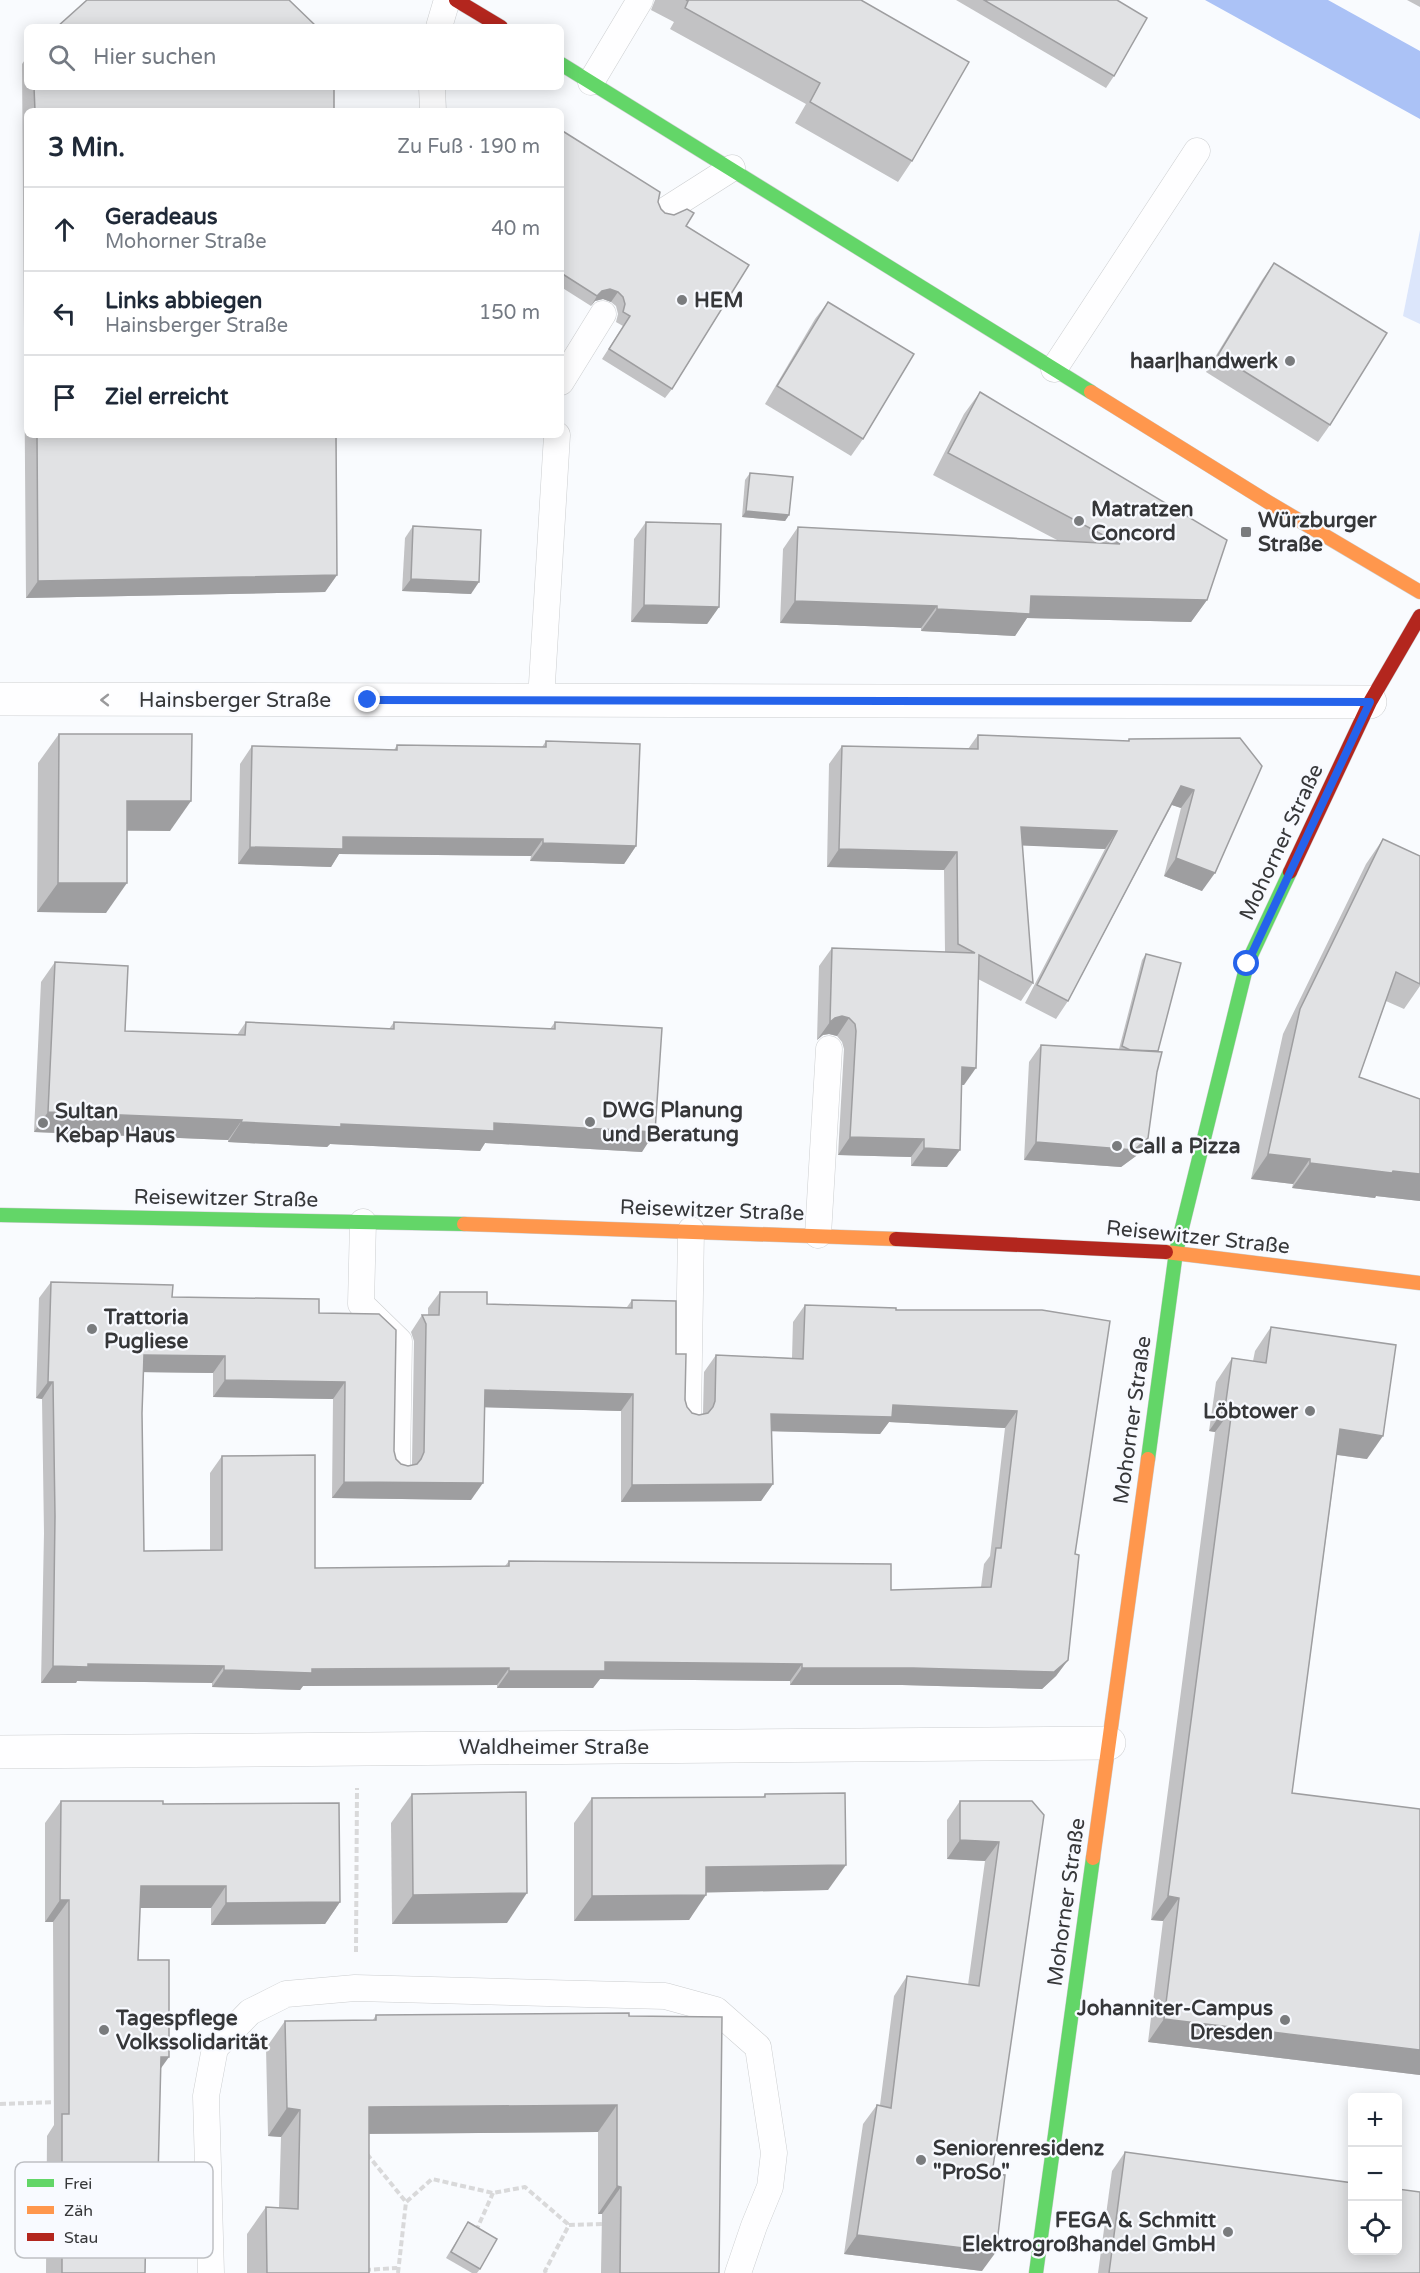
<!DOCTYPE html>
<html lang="de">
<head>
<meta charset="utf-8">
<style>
  body { margin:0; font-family:"Varela Round",sans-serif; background:#f6f6f7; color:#1f2937 }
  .controls { position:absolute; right:18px; bottom:18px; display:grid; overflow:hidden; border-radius:9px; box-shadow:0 3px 15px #0003 }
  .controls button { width:54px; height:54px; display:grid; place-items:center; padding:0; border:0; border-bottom:2px solid #e0e1e3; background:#fff; color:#1f2937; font:30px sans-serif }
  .stop { position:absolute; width:18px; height:18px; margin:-14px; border:4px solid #2563eb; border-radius:50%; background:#fff }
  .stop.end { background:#2563eb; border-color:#fff; box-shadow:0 2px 6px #0008 }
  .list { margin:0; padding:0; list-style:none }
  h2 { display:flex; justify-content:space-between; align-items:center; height:78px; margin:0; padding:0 24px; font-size:26px }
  h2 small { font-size:20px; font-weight:400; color:#747a83 }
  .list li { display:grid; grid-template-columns:39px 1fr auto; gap:18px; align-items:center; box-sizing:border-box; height:84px; padding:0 24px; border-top:2px solid #e0e1e3 }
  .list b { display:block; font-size:22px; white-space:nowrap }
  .list p { margin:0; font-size:20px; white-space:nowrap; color:#747a83 }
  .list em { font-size:20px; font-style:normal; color:#747a83 }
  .icon { flex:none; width:33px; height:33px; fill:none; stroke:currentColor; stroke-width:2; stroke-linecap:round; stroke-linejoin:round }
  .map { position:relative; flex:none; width:1420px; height:2273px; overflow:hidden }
  .search { position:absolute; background:#fff; box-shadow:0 3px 15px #0003; left:24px; top:24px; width:540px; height:66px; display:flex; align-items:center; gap:15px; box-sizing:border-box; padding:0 21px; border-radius:9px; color:#747a83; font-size:22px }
  .panel { position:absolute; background:#fff; box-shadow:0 3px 15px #0003; left:24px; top:108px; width:540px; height:330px; border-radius:9px }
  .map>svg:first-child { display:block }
  .green { fill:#dce6fb }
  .water { fill:#abc2f6 }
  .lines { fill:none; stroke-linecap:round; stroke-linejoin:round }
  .lane-casing { stroke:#ccced0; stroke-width:27 }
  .street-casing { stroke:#ccced0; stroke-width:34 }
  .fast-casing { stroke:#ccced0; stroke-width:15 }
  .slow-casing { stroke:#ccced0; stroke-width:15 }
  .jam-casing { stroke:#ccced0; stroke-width:15 }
  .path { stroke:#d9d9da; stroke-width:4; stroke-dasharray:6 3; stroke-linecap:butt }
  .lane { stroke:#fefeff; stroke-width:26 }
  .street { stroke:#fefeff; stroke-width:33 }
  .fast { stroke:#63d668; stroke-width:14 }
  .slow { stroke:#ff974d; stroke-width:14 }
  .jam { stroke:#b3261e; stroke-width:14 }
  .wall { fill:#c2c2c4; fill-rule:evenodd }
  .shaded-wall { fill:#9e9ea0 }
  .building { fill:#e1e2e4; stroke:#9e9ea0; stroke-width:1.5; fill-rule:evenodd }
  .oneway { stroke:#9a9a9c }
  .route { stroke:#2563eb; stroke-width:8 }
  .poi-dot { fill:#7a7c7e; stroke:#f8faff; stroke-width:2 }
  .labels { text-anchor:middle; stroke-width:4.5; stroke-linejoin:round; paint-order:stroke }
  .poi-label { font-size:21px; font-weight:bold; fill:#363739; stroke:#f8faff; text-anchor:start }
  .street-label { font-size:21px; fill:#363739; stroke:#f8faff }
  .key { fill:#f8faff; stroke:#bec0c4; stroke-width:1.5 }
  .key-label { font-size:16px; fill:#363739 }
</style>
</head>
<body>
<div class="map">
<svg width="1420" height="2273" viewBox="0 0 1420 2273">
  <rect width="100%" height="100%" fill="#f9fbfe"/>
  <path class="green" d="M1420 230V324L1403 316Z"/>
  <path class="water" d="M1205 0H1328L1420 51V119Z"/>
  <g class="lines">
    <g class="lane-casing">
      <g id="lane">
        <path d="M439 27 447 0"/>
        <path d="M591 82 640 0"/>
        <path d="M432 87 433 111"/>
        <path d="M666 210 732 168"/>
        <path d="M1054 369 1197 151"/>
        <path d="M561 382 603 314"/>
        <path d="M541 700 557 435"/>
        <path d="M363 1222 361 1304 399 1341 397 1468"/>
        <path d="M818 1235 829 1049"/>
        <path d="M688 1417 691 1230"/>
        <path d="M211 2273 206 2096 215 2048 250 2012 286 1994 355 1988 665 1996 716 2010 758 2047 774 2153 770 2187 754 2226 738 2273"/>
      </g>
    </g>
    <g class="street-casing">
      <g id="street">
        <path d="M0 699 1370 702"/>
        <path d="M0 1752 1109 1743"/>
      </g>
    </g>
    <g class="fast-casing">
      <g id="fast">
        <path d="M561 64 1091 392"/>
        <path d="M0 1215 464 1224"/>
        <path d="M1148 1459 1176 1252 1247 964 1290 872"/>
        <path d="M1036 2273 1093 1858"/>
      </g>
    </g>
    <g class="slow-casing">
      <g id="slow">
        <path d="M1091 392 1268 502 1420 592"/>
        <path d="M464 1224 896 1239"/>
        <path d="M1166 1252 1420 1283"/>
        <path d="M1093 1858 1148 1459"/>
      </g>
    </g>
    <g class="jam-casing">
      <g id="jam">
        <path d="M456 0 501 27"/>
        <path d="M1290 872 1370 702 1420 616"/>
        <path d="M896 1239 1166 1252"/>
      </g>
    </g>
    <g class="path">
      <path d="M356 1952 357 1788"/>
      <path d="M0 2104 56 2102"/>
      <path d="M367 2154 406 2202"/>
      <path d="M476 2231 493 2193"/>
      <path d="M365 2270 397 2268"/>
      <path d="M398 2273 406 2202 432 2179 493 2193 525 2187 569 2225"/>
      <path d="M546 2273 545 2271 569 2225 606 2224"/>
    </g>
    <use href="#lane" class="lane"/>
    <use href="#street" class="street"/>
    <use href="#fast" class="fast"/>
    <use href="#slow" class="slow"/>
    <use href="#jam" class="jam"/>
  </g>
  <g class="wall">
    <path d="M655 0H861L912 161 898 182 795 123 806 104 670 29 674 22 651 10Z"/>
    <path d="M956 0H1117L1114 76 1106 88Z"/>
    <path d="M1407 0H1420V7Z"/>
    <path d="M27 57V87H334V111H27V435H336L337 575 325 592 26 598 22 64Z"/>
    <path d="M561 130 658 202 661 209 665 213 686 226 672 389 665 398 602 359 623 326 616 322 618 314 616 306 611 302 603 299 595 301 591 306 561 287Z"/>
    <path d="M1274 263 1330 425 1318 442 1206 372 1262 280Z"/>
    <path d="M828 302 863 439 851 456 765 404 815 319Z"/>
    <path d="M980 392 1207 600 1191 622 1027 618 1015 636 921 631V628L780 623 783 549 798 527 1057 540 933 475 964 414Z"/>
    <path d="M750 473 789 515 785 521 742 517 745 480Z"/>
    <path d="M646 522 719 607 707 624 631 622 634 539Z"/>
    <path d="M413 526 471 594 402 591 405 538Z"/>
    <path d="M59 734 170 831H127L106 913 37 912 38 763Z"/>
    <path d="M978 735 1128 741 1129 739 1240 738 1202 891 1164 876 1181 808 1172 805 1068 1001 1056 1019 1025 1003 1105 849 1022 845 1033 983 1021 1001 978 979 964 1085H962L947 1167 911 1166V1157L838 1155 844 1049 842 1042 837 1036 829 1034 823 1035 817 1040 819 966 832 948 945 952 944 870 827 867 829 764 842 746 968 749Z"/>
    <path d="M546 741 636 846 624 864 530 861 531 856 339 854 331 867 238 864 240 764 252 746 394 750 397 745 542 747Z"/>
    <path d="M1383 839 1420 856V986L1404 1009 1386 1001 1359 1077 1420 1099V1201L1376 1196 1375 1198 1292 1188 1293 1184 1251 1179 1283 1034 1366 864Z"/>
    <path d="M1146 954 1158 1051 1136 1156 1121 1167 1024 1160 1029 1062 1041 1045 1119 1049 1142 960Z"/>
    <path d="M55 962 125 1031 237 1035 246 1022 389 1029 394 1022 550 1029 555 1022 642 1152 485 1143 480 1151 330 1144 327 1147 228 1142V1140L34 1132 41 982Z"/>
    <path d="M51 1282 172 1297 319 1313 394 1451 396 1459 401 1464 408 1466 412 1465 414 1341 411 1332 422 1315H428V1308L440 1292 487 1304 627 1307 632 1300 676 1354 687 1407 692 1413 699 1415 703 1414 704 1372 716 1355 792 1358 793 1322 805 1305 896 1310H1042L1075 1554 1068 1660 1056 1676 1042 1689 902 1685H790V1681L600 1679 593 1688H497V1685L303 1686 300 1690 212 1687V1683L77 1681 76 1683H41L44 1533 42 1399 36 1398 39 1298ZM144 1372 213 1373V1397L333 1399 332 1498 471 1500 484 1407 621 1411V1502L761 1501 773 1484 771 1431 880 1434 889 1422 1005 1428 990 1556 984 1564 981 1587 891 1590 509 1561 505 1566 315 1568 222 1456 210 1473V1550L144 1551 142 1413Z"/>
    <path d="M1271 1327 1367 1459 1337 1455 1292 1793 1420 1809V2075L1148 2042 1163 1921 1151 1920 1215 1432 1209 1431 1216 1382 1232 1358 1253 1361 1255 1351Z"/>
    <path d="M412 1794 507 1923 392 1924 391 1823Z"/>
    <path d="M765 1794 828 1890 706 1892 689 1920 574 1921V1823L592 1798 763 1797Z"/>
    <path d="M61 1801 163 1804 340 1902 325 1924 211 1925V1908H140L138 1960 161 2069 145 2235V2273H46L47 2136 54 2125 53 1922H45V1823Z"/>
    <path d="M960 1801H1032L982 2271 844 2254 863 2124 877 2105H880L894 1996 907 1976 968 1985 985 1861 947 1859V1820Z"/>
    <path d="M376 2015 629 2016 719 2273H601L602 2214H598V2132L369 2134V2273H247V2234L266 2207 279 2208 281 2137 268 2136 266 2048 285 2021 373 2020Z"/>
    <path d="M1125 2152 1420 2273H1098L1112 2171Z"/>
    <path d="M468 2222 480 2269 477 2273H472L446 2258Z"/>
  </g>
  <g class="shaded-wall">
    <path d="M610 289 618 292 611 302 603 299 595 301 591 306 597 296 602 291Z"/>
    <path d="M746 511 789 515 785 521 742 517Z"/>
    <path d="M337 575 325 592 26 598 38 581Z"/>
    <path d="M411 579 479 582 471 594 402 591Z"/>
    <path d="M1031 596 1207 600 1191 622 1027 618 1015 636 921 631 937 609Z"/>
    <path d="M795 601 937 606 921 628 780 623Z"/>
    <path d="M644 605 719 607 707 624 631 622Z"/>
    <path d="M1181 786 1194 790 1181 808 1169 804Z"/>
    <path d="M127 801H191L170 831 106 830Z"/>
    <path d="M1021 827 1117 831 1105 849 1008 845Z"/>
    <path d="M343 837 543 839 531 856 339 854 331 867 238 864 250 847Z"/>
    <path d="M543 843 636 846 624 864 530 861Z"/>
    <path d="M839 849 957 852 944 870 827 867Z"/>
    <path d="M1176 858 1215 873 1202 891 1164 876Z"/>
    <path d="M58 883H127L106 913 37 912Z"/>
    <path d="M842 1016 849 1018 837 1036 829 1034 823 1035 817 1040 830 1022 835 1018Z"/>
    <path d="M962 1067 976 1068 964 1085H950Z"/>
    <path d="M48 1112 242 1120 228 1140 34 1132Z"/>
    <path d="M241 1122 341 1124 494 1123 655 1132 642 1152 485 1143 480 1151 330 1144 327 1147 228 1142Z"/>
    <path d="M850 1137 924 1139 911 1157 838 1155Z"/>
    <path d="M1148 1138 1136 1156 1121 1167 1024 1160 1036 1142Z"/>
    <path d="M924 1148 960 1150 947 1167 911 1166Z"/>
    <path d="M1268 1154 1310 1159 1293 1184 1251 1179Z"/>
    <path d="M1310 1163 1420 1174V1201L1376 1196 1375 1198 1292 1188Z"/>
    <path d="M144 1355 225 1356 213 1373 133 1372Z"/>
    <path d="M225 1380 345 1382 333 1399 213 1397Z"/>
    <path d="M48 1382H53L42 1399 36 1398Z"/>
    <path d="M485 1390 633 1394 621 1411 473 1407Z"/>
    <path d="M893 1405 1017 1411 1005 1428 889 1422 880 1434 759 1431 771 1414Z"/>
    <path d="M1225 1408 1232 1409 1215 1432 1209 1431Z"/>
    <path d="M1340 1429 1383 1436 1367 1459 1324 1453Z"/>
    <path d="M344 1482 483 1483 471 1500 332 1498Z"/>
    <path d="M773 1484 761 1501 621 1502 632 1485Z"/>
    <path d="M1068 1660 1056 1676 1042 1689 902 1685H790L802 1668Z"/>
    <path d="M605 1662 802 1664 790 1681 600 1679 593 1688H497L509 1671Z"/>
    <path d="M88 1664 224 1666 212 1683 77 1681 76 1683H41L53 1666Z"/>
    <path d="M509 1668 497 1685 303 1686 300 1690 212 1687 224 1670Z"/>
    <path d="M960 1840 999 1842 985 1861 947 1859Z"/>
    <path d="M846 1865 828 1890 688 1893 706 1867Z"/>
    <path d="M141 1886H226L211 1908H125Z"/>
    <path d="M527 1893 507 1923 392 1924 413 1895Z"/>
    <path d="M706 1895 689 1920 574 1921 592 1896Z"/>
    <path d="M1168 1896 1179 1898 1163 1921 1151 1920Z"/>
    <path d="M60 1900H69L53 1922H45Z"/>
    <path d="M340 1902 325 1924 211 1925 226 1903Z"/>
    <path d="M1164 2019 1420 2050V2075L1148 2042Z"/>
    <path d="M161 2057H169L154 2078Z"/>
    <path d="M617 2105 598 2132 350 2134 369 2107Z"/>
    <path d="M287 2108 300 2110 281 2137 268 2136Z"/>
    <path d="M617 2186 621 2187 602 2214H598Z"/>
    <path d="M146 2218H157L142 2240Z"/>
    <path d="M857 2235 996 2252 982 2271 844 2254Z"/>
  </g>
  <g class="building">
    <path d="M87 0H289L317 27H57Z"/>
    <path d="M686 0H861L969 62 912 161 810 102 820 83 685 8 688 1Z"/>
    <path d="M984 0H1117L1147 18 1114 76Z"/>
    <path d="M34 87H334V111H35Z"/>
    <path d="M561 130 660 192 658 202 661 209 665 213 674 215 687 209 694 213 686 226 749 265 672 389 609 349 630 316 623 312 625 304 623 297 618 292 610 289 602 291 597 296 561 273Z"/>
    <path d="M1274 263 1387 333 1330 425 1218 355Z"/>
    <path d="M828 302 914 354 863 439 777 386Z"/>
    <path d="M980 392 1227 540 1207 600 1031 596 1030 614 937 609V606L795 601 798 527 1120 544 948 453Z"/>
    <path d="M37 435H336L337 575 38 581Z"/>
    <path d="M750 473 793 477 789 515 746 511Z"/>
    <path d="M646 522 721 524 719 607 644 605Z"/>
    <path d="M413 526 481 530 479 582 411 579Z"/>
    <path d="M59 734H192L191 801H127V883H58Z"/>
    <path d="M978 735 1129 741V739L1240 738 1262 766 1215 873 1176 858 1194 790 1181 786 1068 1001 1037 985 1117 831 1021 827 1033 983 979 955 976 1068 962 1067 960 1150 924 1148V1139L850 1137 856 1031 855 1024 849 1018 842 1016 835 1018 830 1022 832 948 975 953 958 944 957 852 839 849 842 746 978 749Z"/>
    <path d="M546 741 640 744 636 846 543 843V839L343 837V849L250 847 252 746 397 750V745L546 747Z"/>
    <path d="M1383 839 1420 856V984L1396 972 1359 1077 1420 1099V1174L1393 1171 1392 1173 1310 1163V1159L1268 1154 1300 1009Z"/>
    <path d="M1146 954 1181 963 1158 1051 1130 1050 1122 1046Z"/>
    <path d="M55 962 128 966 125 1031 245 1035 246 1022 394 1029V1022L555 1029V1022L662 1028 655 1132 494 1123V1131L341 1124V1127L241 1122 242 1120 48 1112Z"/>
    <path d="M1041 1045 1162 1052 1157 1072 1148 1138 1134 1150 1036 1142Z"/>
    <path d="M51 1282 173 1285 172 1297 319 1299V1313L379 1314 396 1330 394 1451 396 1459 401 1464 408 1466 417 1464 421 1459 424 1452 426 1324 422 1315H439L440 1292H487V1304L632 1308V1300L676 1301V1354H686L685 1400 687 1407 692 1413 699 1415 708 1413 713 1407 715 1401 716 1355 803 1359 805 1305 896 1308V1310H1042L1110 1321 1075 1554 1079 1555 1068 1660 1054 1672 913 1668H802V1664L605 1662V1671H509V1668L312 1669V1673L224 1670V1666L88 1664V1667L53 1666 55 1516 53 1382H48ZM144 1355 225 1356V1380L345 1382 344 1482 483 1483 485 1390 633 1394 632 1485 773 1484 771 1414 892 1417 893 1405 1017 1411 1001 1548H996L991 1587 891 1590V1564L509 1561V1566L315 1568V1455L222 1456V1550L144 1551 142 1413Z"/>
    <path d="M1271 1327 1396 1345 1383 1436 1340 1429 1292 1793 1420 1809V2050L1164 2019 1179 1898 1168 1896 1232 1409 1225 1408 1232 1358 1266 1363Z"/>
    <path d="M526 1792 527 1893 413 1895 412 1794Z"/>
    <path d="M845 1793 846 1865 706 1867V1895L592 1896V1798L765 1797V1794Z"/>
    <path d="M61 1801H163V1804L339 1803 340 1902 226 1903V1886H141L138 1960H169V2057H161L157 2218H146L145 2273H62V2114H69V1900H60Z"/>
    <path d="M960 1801H1032L1044 1815 992 2174 1005 2175 996 2252 857 2235 877 2105 891 2108 907 1976 979 1986 999 1842 960 1840Z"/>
    <path d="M629 2013V2016L722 2017 719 2273H620L621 2187 617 2186V2105L369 2107V2273H267L266 2207 298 2209 300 2110 287 2108 285 2021 376 2020V2015Z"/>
    <path d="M1125 2152 1353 2183V2250H1398V2189L1420 2192V2273H1109Z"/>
    <path d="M468 2222 497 2239 480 2269 451 2252Z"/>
  </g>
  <defs><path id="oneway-chevron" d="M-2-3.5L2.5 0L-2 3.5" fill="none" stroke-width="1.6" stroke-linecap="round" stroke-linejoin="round" transform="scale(1.5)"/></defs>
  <use class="oneway" href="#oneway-chevron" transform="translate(105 700) rotate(-180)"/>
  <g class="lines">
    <path class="route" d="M368 700 1370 702 1247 964"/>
  </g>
  <g class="poi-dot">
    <circle cx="682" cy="300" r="6"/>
    <circle cx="1290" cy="361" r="6"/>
    <circle cx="1079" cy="521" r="6"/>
    <rect x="1240" y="526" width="12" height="12" rx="3"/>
    <circle cx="590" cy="1122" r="6"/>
    <circle cx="43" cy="1123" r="6"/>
    <circle cx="1117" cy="1146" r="6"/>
    <circle cx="92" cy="1329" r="6"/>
    <circle cx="1310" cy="1411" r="6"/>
    <circle cx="1285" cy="2020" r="6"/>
    <circle cx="104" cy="2030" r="6"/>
    <circle cx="921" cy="2160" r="6"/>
    <circle cx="1228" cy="2232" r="6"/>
  </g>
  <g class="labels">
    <g class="poi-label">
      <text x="694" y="307">HEM</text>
      <text x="1278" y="368" text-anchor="end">haar|handwerk</text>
      <text x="1091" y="516">Matratzen<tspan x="1091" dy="24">Concord</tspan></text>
      <text x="1258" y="527">Würzburger<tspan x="1258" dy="24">Straße</tspan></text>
      <text x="602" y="1117">DWG Planung<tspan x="602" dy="24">und Beratung</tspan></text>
      <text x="55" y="1118">Sultan<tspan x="55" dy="24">Kebap Haus</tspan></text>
      <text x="1129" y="1153">Call a Pizza</text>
      <text x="104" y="1324">Trattoria<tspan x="104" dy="24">Pugliese</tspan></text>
      <text x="1298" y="1418" text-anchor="end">Löbtower</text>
      <text x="1273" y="2015" text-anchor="end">Johanniter-Campus<tspan x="1273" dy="24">Dresden</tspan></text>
      <text x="116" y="2025">Tagespflege<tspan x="116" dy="24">Volkssolidarität</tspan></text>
      <text x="933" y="2155">Seniorenresidenz<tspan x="933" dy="24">"ProSo"</tspan></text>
      <text x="1216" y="2227" text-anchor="end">FEGA &amp; Schmitt<tspan x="1216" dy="24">Elektrogroßhandel GmbH</tspan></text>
    </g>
    <g class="street-label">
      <text x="235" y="707">Hainsberger Straße</text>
      <text transform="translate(1281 842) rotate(-65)" y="7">Mohorner Straße</text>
      <text transform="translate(226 1198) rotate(1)" y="7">Reisewitzer Straße</text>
      <text transform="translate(712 1210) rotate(2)" y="7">Reisewitzer Straße</text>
      <text transform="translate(1198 1237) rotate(6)" y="7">Reisewitzer Straße</text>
      <text transform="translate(1132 1420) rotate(-82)" y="7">Mohorner Straße</text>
      <text x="554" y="1754">Waldheimer Straße</text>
      <text transform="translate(1066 1902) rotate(-82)" y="7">Mohorner Straße</text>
    </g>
  </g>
  <rect x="15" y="2162" width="198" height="96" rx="9" class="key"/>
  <rect x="27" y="2179" width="27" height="8" fill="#63d668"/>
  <rect x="27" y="2206" width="27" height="8" fill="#ff974d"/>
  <rect x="27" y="2233" width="27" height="8" fill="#b3261e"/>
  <g class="key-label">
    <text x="64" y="2189">Frei</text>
    <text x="64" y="2216">Zäh</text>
    <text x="64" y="2243">Stau</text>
  </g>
</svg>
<div class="controls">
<button>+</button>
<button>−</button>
<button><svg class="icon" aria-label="locate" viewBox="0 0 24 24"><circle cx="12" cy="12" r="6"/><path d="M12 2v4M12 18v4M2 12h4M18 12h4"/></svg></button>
</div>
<div class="stop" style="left:1247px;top:964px"></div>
<div class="stop end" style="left:368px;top:700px"></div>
<div class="search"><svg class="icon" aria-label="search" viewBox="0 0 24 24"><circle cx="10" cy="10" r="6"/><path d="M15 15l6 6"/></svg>Hier suchen</div>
<section class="panel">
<h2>3 Min.<small>Zu Fuß · 190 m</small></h2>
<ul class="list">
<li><svg class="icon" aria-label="ahead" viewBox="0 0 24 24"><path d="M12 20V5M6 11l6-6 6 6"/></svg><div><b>Geradeaus</b><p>Mohorner Straße</p></div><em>40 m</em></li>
<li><svg class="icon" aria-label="left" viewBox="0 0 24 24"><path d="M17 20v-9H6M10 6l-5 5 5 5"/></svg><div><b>Links abbiegen</b><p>Hainsberger Straße</p></div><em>150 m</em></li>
<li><svg class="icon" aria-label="arrive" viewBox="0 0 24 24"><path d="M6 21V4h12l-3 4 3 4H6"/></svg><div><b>Ziel erreicht</b></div></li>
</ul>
</section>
</div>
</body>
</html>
